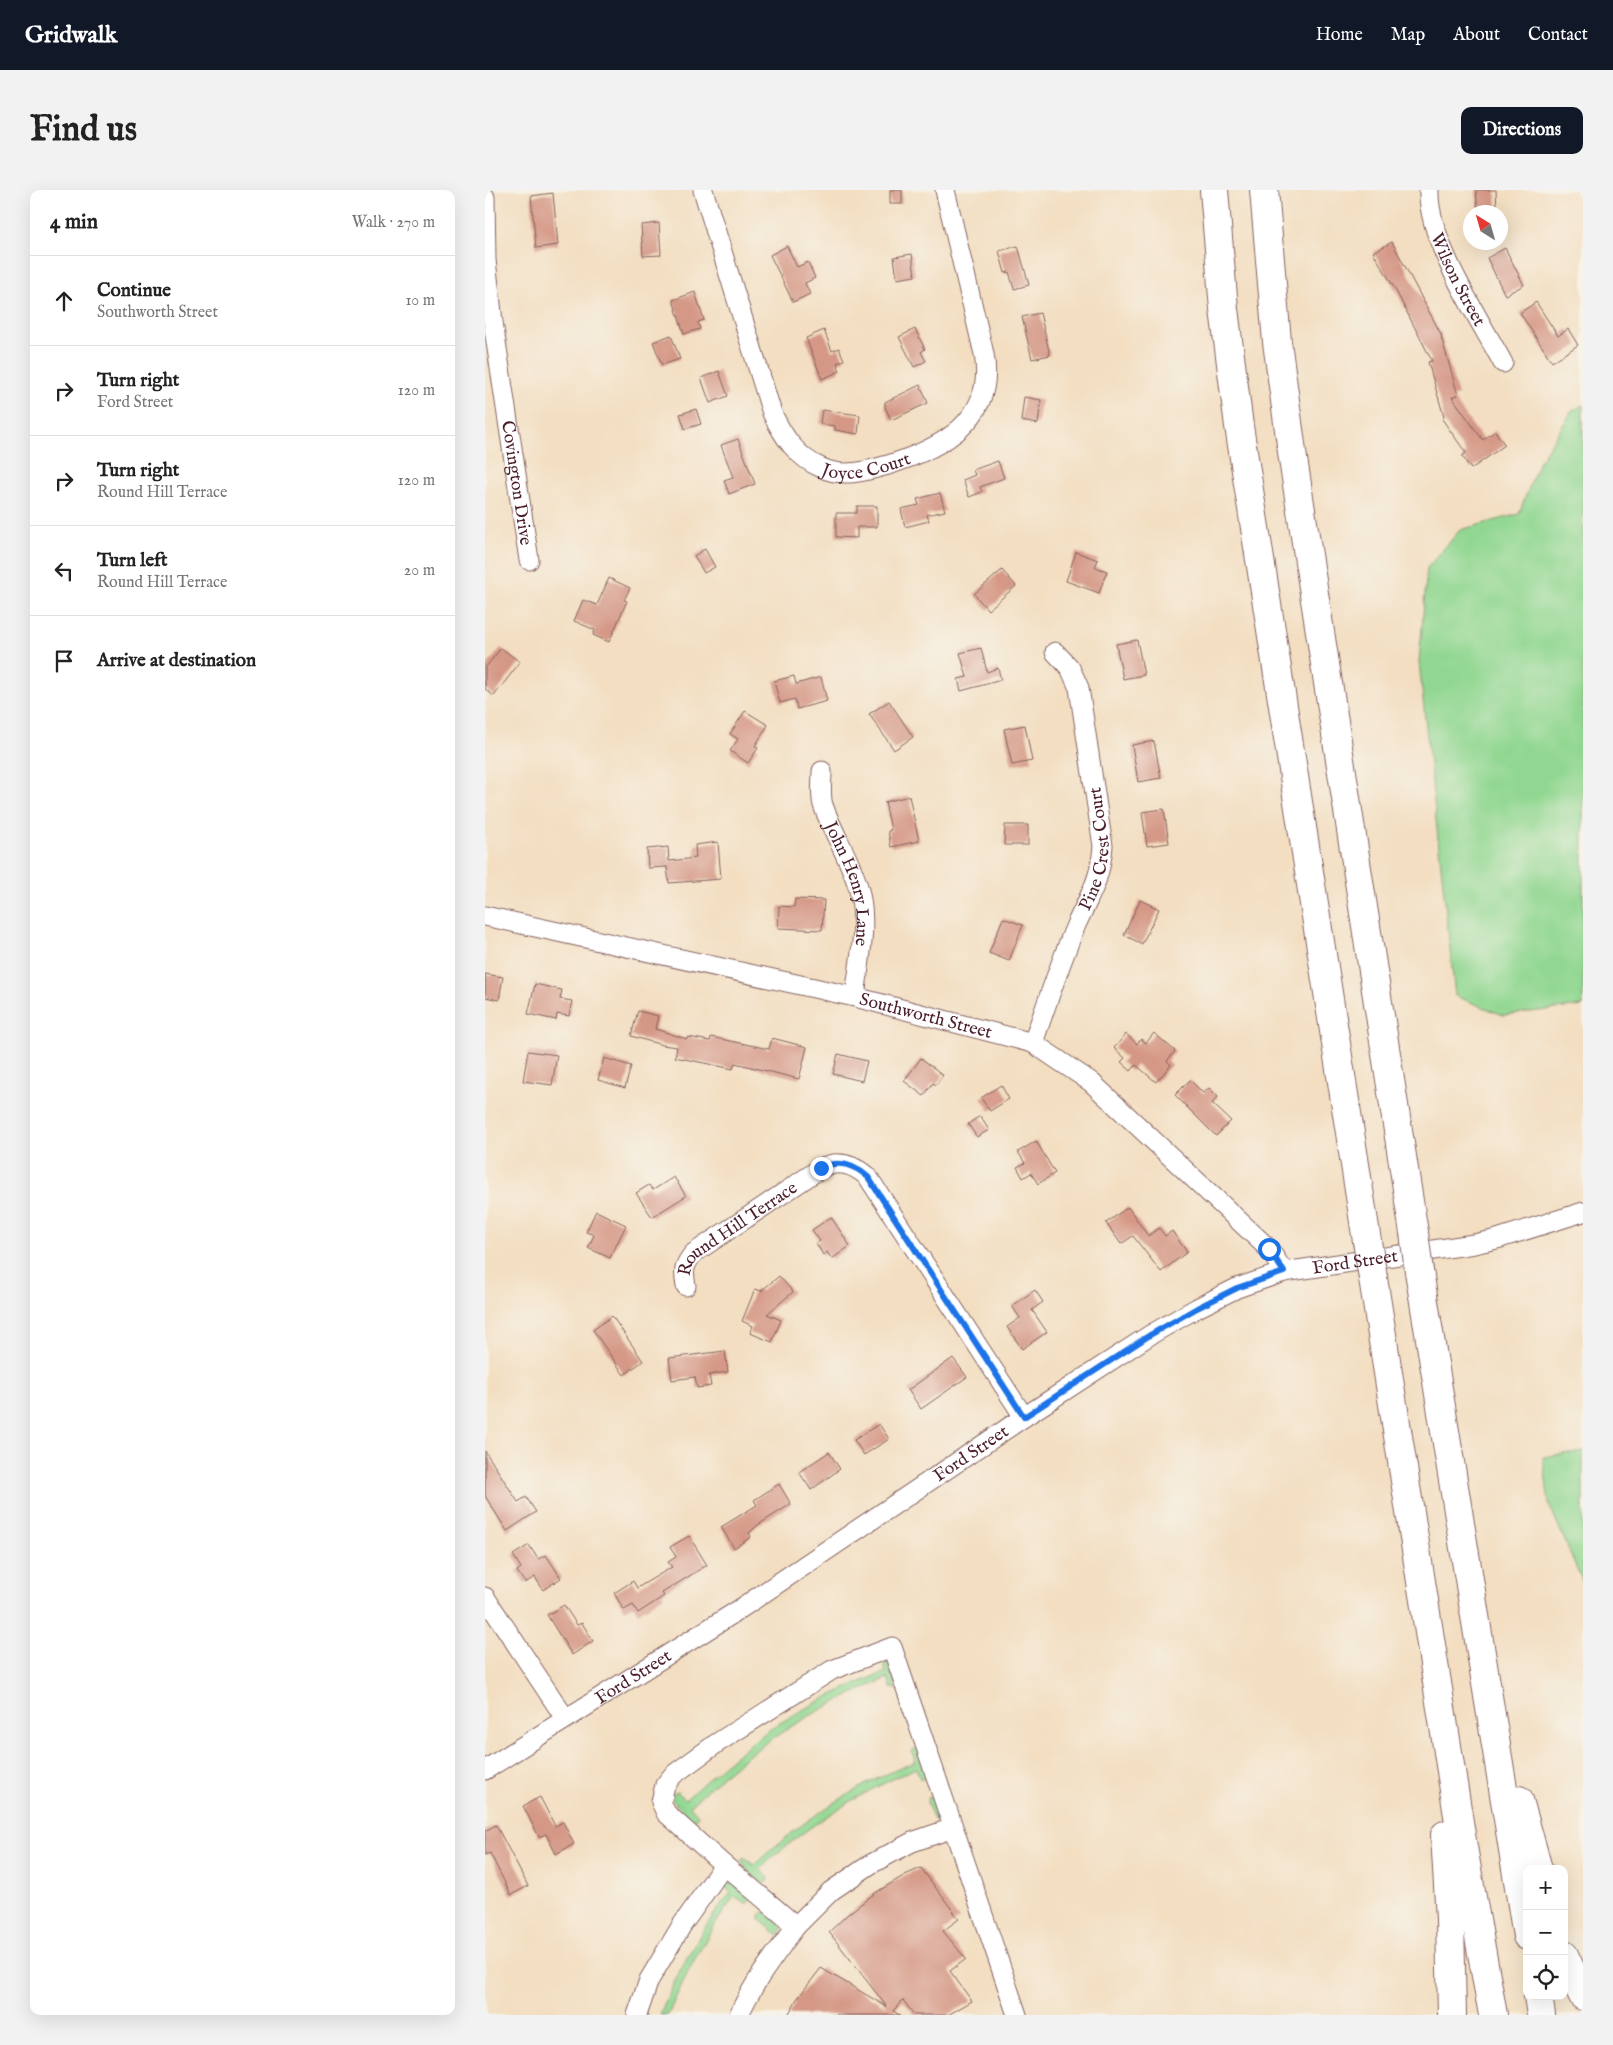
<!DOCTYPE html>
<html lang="en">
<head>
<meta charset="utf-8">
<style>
  body { margin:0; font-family:"IM FELL English",serif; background:#f2f2f2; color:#222 }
  .controls { position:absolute; right:15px; bottom:15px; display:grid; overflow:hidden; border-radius:10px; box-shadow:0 5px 20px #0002 }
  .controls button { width:45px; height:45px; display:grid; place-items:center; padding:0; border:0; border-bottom:1px solid #e0e0e0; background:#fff; color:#222; font:25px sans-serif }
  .compass { position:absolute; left:978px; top:15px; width:45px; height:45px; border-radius:50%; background:#fff; box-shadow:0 5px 20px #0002; rotate:323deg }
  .stop { position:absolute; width:15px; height:15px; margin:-11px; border:4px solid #1a73e8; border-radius:50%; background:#fff }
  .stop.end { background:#1a73e8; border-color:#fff; box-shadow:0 1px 5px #0008 }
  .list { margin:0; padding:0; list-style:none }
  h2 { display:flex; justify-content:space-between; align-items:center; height:65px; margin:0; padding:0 20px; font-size:21px }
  h2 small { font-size:16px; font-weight:400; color:#767676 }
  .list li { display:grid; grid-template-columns:32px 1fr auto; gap:15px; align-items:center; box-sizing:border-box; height:90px; padding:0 20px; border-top:1px solid #e0e0e0 }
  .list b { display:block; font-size:19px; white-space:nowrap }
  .list p { margin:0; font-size:16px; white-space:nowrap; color:#767676 }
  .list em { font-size:16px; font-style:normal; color:#767676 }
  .icon { flex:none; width:28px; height:28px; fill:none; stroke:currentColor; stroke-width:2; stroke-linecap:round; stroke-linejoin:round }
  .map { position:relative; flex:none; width:1098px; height:1825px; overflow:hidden; border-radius:10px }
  header { display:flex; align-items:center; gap:30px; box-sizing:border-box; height:70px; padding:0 25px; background:#111827; color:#fff }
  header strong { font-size:24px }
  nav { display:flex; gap:28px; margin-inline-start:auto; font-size:18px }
  .intro { display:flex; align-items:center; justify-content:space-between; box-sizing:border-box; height:120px; padding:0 30px }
  h1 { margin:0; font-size:35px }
  .button { padding:12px 22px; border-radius:10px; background:#111827; color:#fff; font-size:18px; font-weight:700 }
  main { display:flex; gap:30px; padding:0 30px }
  aside { flex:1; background:#fff; border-radius:10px; box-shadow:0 5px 20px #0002 }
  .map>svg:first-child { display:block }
  .green { fill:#91d791; stroke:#6e7b5e }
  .building { fill:#d59886 }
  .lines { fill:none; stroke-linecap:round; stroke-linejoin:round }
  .minor-casing { stroke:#856260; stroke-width:21 }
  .highway-casing { stroke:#856260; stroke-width:30 }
  .minor { stroke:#fff; stroke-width:19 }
  .highway { stroke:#fff; stroke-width:28 }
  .highway-bridge-casing { stroke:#856260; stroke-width:30; stroke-linecap:butt }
  .highway-bridge { stroke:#fff; stroke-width:28 }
  .route { stroke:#1a73e8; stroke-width:6 }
  .labels { text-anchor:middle; stroke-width:5; stroke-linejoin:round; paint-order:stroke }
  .street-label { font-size:18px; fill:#4a1f2b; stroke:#f7f3e8 }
</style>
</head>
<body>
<header>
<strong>Gridwalk</strong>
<nav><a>Home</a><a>Map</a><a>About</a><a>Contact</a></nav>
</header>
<div class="intro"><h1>Find us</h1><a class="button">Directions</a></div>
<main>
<aside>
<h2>4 min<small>Walk · 270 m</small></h2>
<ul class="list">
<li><svg class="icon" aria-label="ahead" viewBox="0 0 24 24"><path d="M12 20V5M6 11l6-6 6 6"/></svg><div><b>Continue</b><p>Southworth Street</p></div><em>10 m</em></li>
<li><svg class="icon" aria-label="right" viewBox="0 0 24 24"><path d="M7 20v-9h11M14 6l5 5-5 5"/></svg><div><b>Turn right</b><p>Ford Street</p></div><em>120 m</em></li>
<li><svg class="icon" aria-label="right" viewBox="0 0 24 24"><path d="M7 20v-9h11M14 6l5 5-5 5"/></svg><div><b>Turn right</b><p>Round Hill Terrace</p></div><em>120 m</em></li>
<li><svg class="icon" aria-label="left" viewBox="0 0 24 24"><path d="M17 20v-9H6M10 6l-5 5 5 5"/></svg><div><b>Turn left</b><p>Round Hill Terrace</p></div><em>20 m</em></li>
<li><svg class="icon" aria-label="arrive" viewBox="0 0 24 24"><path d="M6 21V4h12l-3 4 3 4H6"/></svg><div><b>Arrive at destination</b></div></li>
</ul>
</aside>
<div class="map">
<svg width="1098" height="1825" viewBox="0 0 1098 1825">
  <rect width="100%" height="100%" fill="#f7f3e8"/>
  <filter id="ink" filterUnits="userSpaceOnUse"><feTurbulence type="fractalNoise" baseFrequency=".02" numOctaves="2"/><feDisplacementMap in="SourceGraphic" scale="10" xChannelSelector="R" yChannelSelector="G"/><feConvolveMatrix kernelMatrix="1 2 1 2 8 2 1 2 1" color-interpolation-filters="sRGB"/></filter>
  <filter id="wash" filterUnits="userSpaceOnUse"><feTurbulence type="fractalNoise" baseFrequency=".0096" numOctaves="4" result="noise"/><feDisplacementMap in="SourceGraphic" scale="20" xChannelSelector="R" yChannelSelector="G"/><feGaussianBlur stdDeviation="1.12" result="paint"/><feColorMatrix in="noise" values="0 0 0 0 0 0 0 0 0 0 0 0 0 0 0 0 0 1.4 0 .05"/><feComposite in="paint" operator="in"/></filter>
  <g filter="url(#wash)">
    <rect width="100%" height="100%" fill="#f3dec1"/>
    <g class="green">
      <path d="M1098 215V816L1018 825 970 806 934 472 942 378 975 340 1034 324 1053 274 1087 221Z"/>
      <path d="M1098 1261V1393L1064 1314 1058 1267Z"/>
      <path d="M401 1467 412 1499 406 1498 403 1488C324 1522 266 1556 205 1616L213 1625 211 1629 205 1628 187 1610 188 1604 192 1602 201 1609C228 1584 256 1559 287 1538 323 1515 361 1497 401 1482L398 1471Z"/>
      <path d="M430 1558H432L442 1586 441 1589H435L431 1578C372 1605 323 1634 275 1679L284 1688 280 1693C272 1691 261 1680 257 1672L259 1668 269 1675C317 1631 368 1596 430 1572L427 1561Z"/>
      <path d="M444 1607 449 1608 456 1628 454 1632 449 1630 442 1612Z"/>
      <path d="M241 1688 266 1710 261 1714 249 1707C222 1744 201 1783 183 1825H175C193 1781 215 1739 246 1703L238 1695Z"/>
      <path d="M280 1721 298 1737 293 1745 275 1730V1725Z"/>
    </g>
    <g id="blocks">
      <g class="building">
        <rect x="405" y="0" width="12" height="14"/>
        <path d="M991 0H1011L1012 22H993Z"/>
        <path d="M68 3 73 55 51 58 46 6Z"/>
        <path d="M174 33 176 65 158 66 156 35Z"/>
        <path d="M907 52 957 146H956L973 205 967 207 998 250 1010 241 1020 255 986 279 977 266 981 263 957 229 959 227 943 172 947 171 910 99 888 62Z"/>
        <path d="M302 56 312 77 323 72 330 88 320 93 325 104 308 112 285 65Z"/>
        <path d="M533 56 544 95 529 99 524 82 520 83 514 61Z"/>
        <path d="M1020 58 1039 95 1020 105 1002 68Z"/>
        <path d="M427 64 430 86 412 89 409 67Z"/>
        <path d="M210 102 219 130 213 132 215 139 199 144 188 110Z"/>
        <path d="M1051 112 1073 146 1083 139 1093 155 1067 172 1035 123Z"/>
        <path d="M555 123 565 165 547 169 537 127Z"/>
        <path d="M430 139 440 159 436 162 441 171 429 177 414 147Z"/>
        <path d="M339 140 347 161 354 158 359 170 352 173 355 181 337 189 321 148Z"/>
        <path d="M186 145 195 169 177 175 168 152Z"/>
        <path d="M234 181 243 206 225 213 216 188Z"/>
        <path d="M435 195 443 213 406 230 400 217V212Z"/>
        <path d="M539 207 556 210 553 234 536 231Z"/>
        <path d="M211 219 216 234 200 239 195 224Z"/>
        <path d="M337 220 375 225 373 244 350 240V236L335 234Z"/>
        <path d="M253 249 270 294 244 304 239 290 248 287 236 255Z"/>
        <path d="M513 271 519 288 495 297 497 302 484 307 478 290 490 285 488 280Z"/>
        <path d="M455 303 460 321 442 325 444 331 420 337 416 319 434 315 432 309Z"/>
        <path d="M372 316H392V337H372V348L351 347V323H372Z"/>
        <path d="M220 359 230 377 219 383 209 366Z"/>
        <path d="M591 362 613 370 610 377 622 381 614 403 581 391Z"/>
        <path d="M517 380 531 396 503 420 489 404Z"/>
        <path d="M124 388 145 398 139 410 142 411 124 452 108 445 110 440 89 431 98 410 112 415Z"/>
        <path d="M652 450 659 485 638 489 631 454Z"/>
        <path d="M16 458 35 472 9 506 0 499V478Z"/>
        <path d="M496 458 502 482 513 478 516 490 476 501 473 489 482 487 475 463Z"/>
        <path d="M309 486 311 494 336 487 342 511 312 519 310 509 295 513 289 491Z"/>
        <path d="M404 511 428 547 409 560 384 524Z"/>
        <path d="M260 521 283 535 270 556 273 558 263 573 245 561 253 549 245 544Z"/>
        <path d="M540 535 547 571 527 575 519 539Z"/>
        <path d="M669 551 676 588 653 592 647 555Z"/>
        <path d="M424 606 434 651 406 657 403 641 406 640 400 612Z"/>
        <path d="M679 619 684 653 662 656 657 622Z"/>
        <path d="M520 635H543V655H519Z"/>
        <path d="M233 652 236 689 184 693 182 677 163 678 162 659 183 657 184 671 211 668 210 655Z"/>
        <path d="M310 709 339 710 337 740 293 738 294 716 309 717Z"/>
        <path d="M655 710 674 719 657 754 639 745Z"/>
        <path d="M518 728 538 735 524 771 504 763Z"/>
        <path d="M0 784 18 787 14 810 0 807Z"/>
        <path d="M50 794 77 800 75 809 87 811 84 826 72 824 71 830 43 824Z"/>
        <path d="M153 821 173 826 170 839 202 849 203 847 225 851 226 847 284 859 287 848 322 857 314 889 250 873 248 879 190 867 192 857 177 855 146 846Z"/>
        <path d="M669 843 690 861 682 871 686 875 671 892 651 875 646 881 636 872 640 868 629 858 641 844 652 854 656 849 661 853Z"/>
        <path d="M43 861 72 865 67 895 38 891Z"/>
        <path d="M353 864 382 871 377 891 348 884Z"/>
        <path d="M119 868 146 876 140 898 113 890Z"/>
        <path d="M436 868 458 885 451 895 448 893 439 906 419 891Z"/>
        <path d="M705 890 718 903 724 898 733 907 727 913 746 931 731 946 690 905Z"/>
        <path d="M516 895 524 909 505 921 496 908Z"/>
        <path d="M495 926 504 940 492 947 483 934Z"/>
        <path d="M551 951 570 983 553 994 546 983 538 988 532 977 540 973 533 962Z"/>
        <path d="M189 987 201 1006 167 1027 151 1003 164 995 168 1000Z"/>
        <path d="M643 1017 663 1046 674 1038 680 1046 687 1041 702 1062 676 1082 648 1046 636 1054 621 1033Z"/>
        <path d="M111 1021 141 1035 125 1068 103 1058 109 1045 101 1042Z"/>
        <path d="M346 1027 365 1056 347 1069 342 1062 338 1065 331 1053 335 1051 327 1040Z"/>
        <path d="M294 1086 308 1102 282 1124 296 1130 287 1152 265 1143 268 1136 257 1131 270 1099 276 1101Z"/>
        <path d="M550 1100 558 1112 547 1120 562 1142 537 1159 522 1137 535 1128 527 1116Z"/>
        <path d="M127 1126 158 1171 139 1185 108 1140Z"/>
        <path d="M240 1161 243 1182 224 1185 226 1196 212 1198 210 1187 187 1190 184 1168Z"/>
        <path d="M468 1168 482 1187 436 1219 423 1200Z"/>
        <path d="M394 1234 404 1249 379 1265 369 1250Z"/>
        <path d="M0 1261 33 1312 41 1307 51 1322 22 1341 0 1306Z"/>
        <path d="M344 1262 355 1279 326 1300 314 1282Z"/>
        <path d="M294 1294 306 1314 273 1335 264 1343 266 1347 249 1358 236 1337 272 1315 269 1310Z"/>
        <path d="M204 1346 222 1375 177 1403 179 1406 153 1423 148 1415 139 1420 129 1403 148 1391 152 1398 187 1377 183 1372 191 1367 185 1357Z"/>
        <path d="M44 1355 53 1369 61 1365 76 1388 58 1400 50 1387 40 1393 32 1381 36 1378 28 1365Z"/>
        <path d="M79 1415 92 1435 97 1433 108 1451 87 1465 62 1425Z"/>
        <path d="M55 1607 70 1636 78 1632 89 1654 71 1664 61 1644 54 1647 38 1616Z"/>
        <path d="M11 1635 43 1696 26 1705 5 1663 0 1665V1641Z"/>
        <path d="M436 1678 474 1729 458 1741 481 1769 465 1781 487 1811 463 1825H429L418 1810 408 1821 415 1825H303L312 1809 336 1778 402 1817 344 1742 363 1724 390 1703 420 1685Z"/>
      </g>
    </g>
  </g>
  <g filter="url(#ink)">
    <use href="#blocks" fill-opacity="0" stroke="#856260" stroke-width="1"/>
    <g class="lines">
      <g class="minor-casing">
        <g id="minor">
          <path id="s1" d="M218 0 287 223C298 246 312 268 337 278 358 288 382 281 403 275 457 258 511 230 499 164L460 0"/>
          <path id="s2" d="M944 0C942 50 994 128 1018 173"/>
          <path id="s3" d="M0 7 1 70 8 132 44 370"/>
          <path id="s4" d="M337 581C337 591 335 605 338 615 348 644 366 670 374 700 383 735 374 772 370 807"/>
          <path id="s5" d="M0 726 370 807 548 853 606 892 784 1059 799 1082"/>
          <path id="s6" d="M548 853C562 813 575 773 591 735 605 704 615 692 618 656L594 498 585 478 570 462"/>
          <path id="s7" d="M201 1096C198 1081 199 1074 209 1063L336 978C354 969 369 975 383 987L539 1227"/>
          <path d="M0 1407 80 1528"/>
          <path id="s8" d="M0 1580 252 1421 539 1227 665 1145 712 1118 752 1098 799 1082 989 1054 1012 1049 1098 1022"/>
          <path d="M468 1638 427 1652 386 1674 346 1701 311 1736 239 1675 181 1623 176 1612 180 1595 188 1585 232 1553 347 1480 407 1457 532 1825"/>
          <path d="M152 1825 164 1790 197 1735 239 1675"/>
          <path d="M254 1825C268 1792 291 1764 311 1736"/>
        </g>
      </g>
      <g class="highway-casing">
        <g id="highway">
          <path d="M729 0 739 119 754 236 882 1051"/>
          <path d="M779 0 792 152 808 269 929 1043"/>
          <path d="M934 1081 1042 1746"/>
          <path d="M888 1088 978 1657 1008 1825"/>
          <path d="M1034 1610 1053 1679"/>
          <path d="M960 1645 965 1729 967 1825"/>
          <path d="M1079 1765 1098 1806"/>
          <path d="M1053 1806 1056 1825"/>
        </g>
      </g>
      <use href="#minor" class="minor"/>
      <use href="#highway" class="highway"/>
      <g class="highway-bridge-casing">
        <g id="highway-bridge">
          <path d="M929 1043 934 1081"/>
          <path d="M882 1051 888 1088"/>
        </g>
      </g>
      <use href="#highway-bridge" class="highway-bridge"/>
    </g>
  </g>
  <g class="lines" filter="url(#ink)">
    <path class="route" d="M336 978C354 969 369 975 383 987L539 1227 665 1145 712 1118 752 1098 799 1082 784 1059"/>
  </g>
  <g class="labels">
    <g class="street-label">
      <text dy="6" stroke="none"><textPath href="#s2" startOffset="95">Wilson Street</textPath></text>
      <text dy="6" stroke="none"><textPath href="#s1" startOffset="355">Joyce Court</textPath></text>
      <text dy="6" stroke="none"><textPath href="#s3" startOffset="288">Covington Drive</textPath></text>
      <text dy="6" stroke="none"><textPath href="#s6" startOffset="206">Pine Crest Court</textPath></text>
      <text dy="6" stroke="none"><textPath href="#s4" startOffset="118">John Henry Lane</textPath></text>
      <text dy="6" stroke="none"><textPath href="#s5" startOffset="452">Southworth Street</textPath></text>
      <text dy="6" stroke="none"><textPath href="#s7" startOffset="84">Round Hill Terrace</textPath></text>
      <text dy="6" stroke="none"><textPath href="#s8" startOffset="1015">Ford Street</textPath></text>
      <text dy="6" stroke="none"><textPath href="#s8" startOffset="580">Ford Street</textPath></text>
      <text dy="6" stroke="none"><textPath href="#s8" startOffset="175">Ford Street</textPath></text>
    </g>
  </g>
</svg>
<div class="controls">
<button>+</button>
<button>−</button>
<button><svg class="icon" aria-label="locate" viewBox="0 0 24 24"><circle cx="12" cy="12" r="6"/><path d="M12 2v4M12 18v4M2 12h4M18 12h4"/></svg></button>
</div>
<svg class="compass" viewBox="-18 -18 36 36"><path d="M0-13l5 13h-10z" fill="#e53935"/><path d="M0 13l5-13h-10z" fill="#767676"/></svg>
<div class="stop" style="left:784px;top:1059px"></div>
<div class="stop end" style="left:336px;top:978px"></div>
</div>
</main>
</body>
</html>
